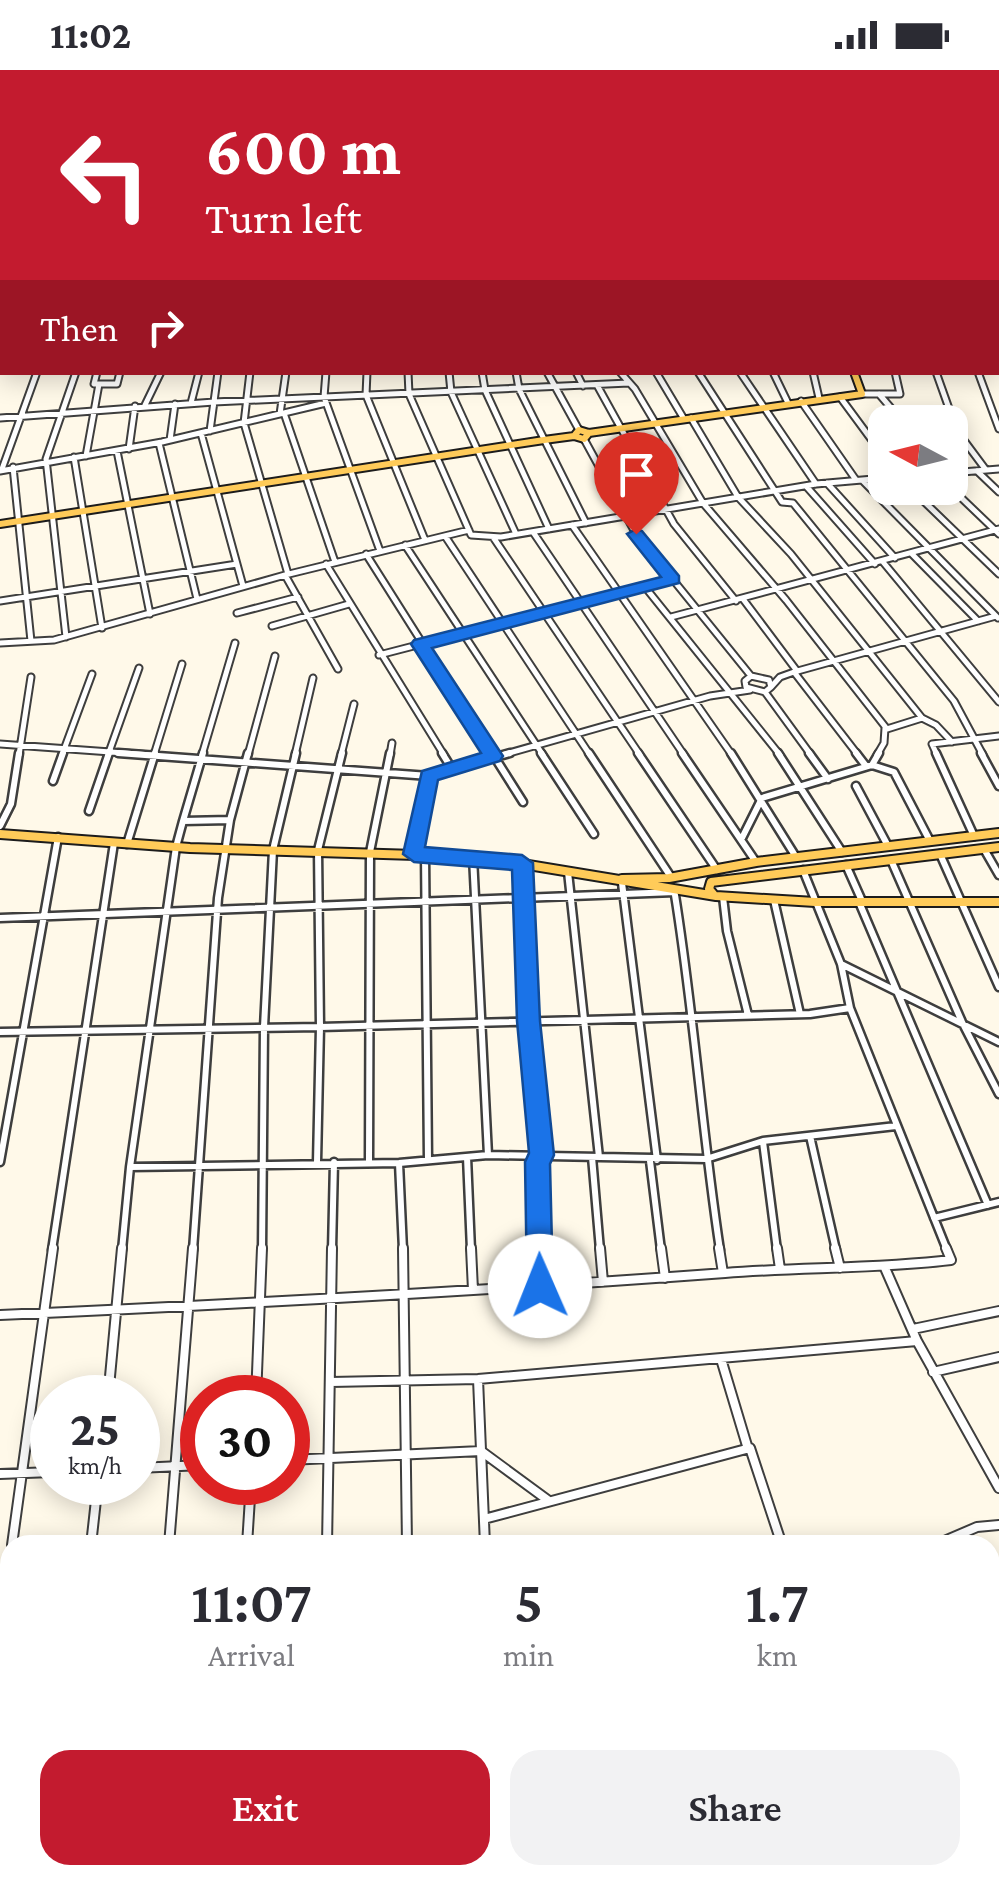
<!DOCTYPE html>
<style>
body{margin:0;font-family:"Crimson Pro",serif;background:#f2f2f3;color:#2b2b33;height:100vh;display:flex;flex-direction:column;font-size:38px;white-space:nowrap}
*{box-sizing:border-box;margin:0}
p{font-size:32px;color:#7c7c81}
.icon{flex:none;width:55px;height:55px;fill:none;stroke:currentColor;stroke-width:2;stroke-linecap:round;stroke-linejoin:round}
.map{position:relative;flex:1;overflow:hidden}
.side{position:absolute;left:0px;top:1465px;width:1000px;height:350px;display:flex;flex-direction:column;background:#fff;border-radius:30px 30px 0 0;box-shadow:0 5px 25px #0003}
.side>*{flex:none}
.top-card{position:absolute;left:0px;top:0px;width:1000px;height:305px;box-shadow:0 5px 25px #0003;background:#c31b2f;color:#fff;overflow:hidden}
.needle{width:65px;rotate:277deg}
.controls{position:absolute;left:868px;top:335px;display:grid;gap:20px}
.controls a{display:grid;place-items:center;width:100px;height:100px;border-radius:20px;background:#fff;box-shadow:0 5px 25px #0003;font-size:50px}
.speed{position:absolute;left:30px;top:1305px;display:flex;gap:20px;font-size:50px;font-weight:700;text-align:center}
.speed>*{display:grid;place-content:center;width:130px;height:130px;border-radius:50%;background:#fff;box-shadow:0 5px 25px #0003;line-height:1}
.speed small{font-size:25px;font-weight:400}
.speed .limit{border:15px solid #d22;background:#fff;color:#111}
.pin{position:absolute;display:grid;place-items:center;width:85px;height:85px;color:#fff;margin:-102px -42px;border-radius:50% 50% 50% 0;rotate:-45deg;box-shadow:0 0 10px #0007}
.pin .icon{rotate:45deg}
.me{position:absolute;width:110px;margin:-55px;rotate:359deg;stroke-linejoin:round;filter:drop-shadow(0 0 8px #0008)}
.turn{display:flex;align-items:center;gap:35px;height:210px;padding:0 40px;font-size:45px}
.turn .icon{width:130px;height:130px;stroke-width:2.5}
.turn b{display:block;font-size:70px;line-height:85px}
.then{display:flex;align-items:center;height:95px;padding:0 40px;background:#0003;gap:20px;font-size:38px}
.eta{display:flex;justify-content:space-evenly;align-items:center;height:170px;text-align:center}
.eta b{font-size:60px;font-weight:600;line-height:70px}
.primary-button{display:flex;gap:20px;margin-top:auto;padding:20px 40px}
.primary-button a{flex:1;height:115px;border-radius:30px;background:#c31b2f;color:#fff;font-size:40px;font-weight:600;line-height:115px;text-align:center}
.primary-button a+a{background:#f2f2f3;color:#2b2b33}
.status{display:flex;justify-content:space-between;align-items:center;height:70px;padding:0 50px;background:#fff;direction:ltr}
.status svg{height:28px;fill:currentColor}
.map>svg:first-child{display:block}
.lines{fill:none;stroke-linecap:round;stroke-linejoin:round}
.minor-far3-casing{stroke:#3e3e3e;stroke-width:6}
.minor-far2-casing{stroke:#3e3e3e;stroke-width:9}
.minor-far1-casing{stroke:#3e3e3e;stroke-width:11}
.minor-casing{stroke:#3e3e3e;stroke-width:12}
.major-far2-casing{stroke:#1c1c1c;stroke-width:8}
.major-far1-casing{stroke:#1c1c1c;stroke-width:10}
.major-casing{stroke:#1c1c1c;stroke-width:12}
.minor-far3{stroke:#fff;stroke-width:4}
.minor-far2{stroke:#fff;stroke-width:5}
.minor-far1{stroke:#fff;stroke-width:6}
.minor{stroke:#fff;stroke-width:8}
.major-far2{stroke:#ffcb59;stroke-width:5}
.major-far1{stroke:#ffcb59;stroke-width:6}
.major{stroke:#ffcb59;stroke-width:8}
.route{fill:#1a73e8;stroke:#114b97;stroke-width:2.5}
</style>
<div class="status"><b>11:02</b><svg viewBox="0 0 49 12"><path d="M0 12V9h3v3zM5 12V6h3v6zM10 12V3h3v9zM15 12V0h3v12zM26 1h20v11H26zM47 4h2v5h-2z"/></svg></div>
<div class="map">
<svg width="999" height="1815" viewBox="0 0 999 1815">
<rect width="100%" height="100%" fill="#fff9e9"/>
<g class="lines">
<!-- minor-far3 casing -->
<g class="minor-far3-casing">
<path id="minor-far3" d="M998,44L999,48
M0,53L2,48
M0,124L2,119
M998,140L999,144
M0,190L2,184"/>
</g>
<!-- minor-far2 casing -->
<g class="minor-far2-casing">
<path id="minor-far2" d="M97,302L94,314H99
M250,302L244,353L288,504
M326,302L324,327L380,481
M367,302L366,325L425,470
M408,302L409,324L471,465L501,467L816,414L885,408
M449,302L451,322L516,464
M482,302L485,320L549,459
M516,302L519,319L586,453
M547,302L579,360
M576,302L583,316
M620,302L635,319L703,433L786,530L887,659L922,648L936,655L952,672
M656,302L684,349
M698,302L782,432L793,433L954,631L983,685
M740,302L816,414
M773,302L788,333
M813,302L819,328
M936,302L957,361L986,400
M978,302L999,359
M597,315L674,454L736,531
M862,324H900L895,302
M879,324L903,352
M840,327L885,388
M801,331L856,410
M191,333L199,302
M145,335L161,302
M284,343L335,492
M280,344L286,302
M0,348L214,332L629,313
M691,348L738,427L791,484L922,648
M210,361L218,302
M201,363L243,516
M584,369L636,464L751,606L769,610L771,617L765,622
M170,370L175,334
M159,373L197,529
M129,379L135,336
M117,381L150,544
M86,386L99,314H117L120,302
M74,387L102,558
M13,397L31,571
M2,399L37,302
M0,401L162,372L326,333
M977,401L999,422
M950,403L999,399
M863,411L998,548
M827,413L895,488
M806,416L875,494
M950,417L999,464
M910,418L999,504
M572,455L732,685
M533,462L684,685
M445,466L590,685
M493,467L640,685
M405,475L543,685
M366,484L493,685
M912,484L978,551
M883,492L999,632
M326,494L444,685
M285,505L338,599
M645,517L780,685
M743,529L797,601
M0,531L237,494
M237,543L298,527
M671,547L999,459
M272,556L349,534
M66,567L46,389L76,302
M0,573L54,570L285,505L469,460
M379,585L673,509
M794,602L858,685
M751,606L745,611L746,617L765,622L811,685
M771,617L780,607L794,602L996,546
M0,674L152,685
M19,685L31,607
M62,685L92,604
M108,685L139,598
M154,685L182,594
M202,685L235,573
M248,685L275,586
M295,685L313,608
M341,685L354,634
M390,685L392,673
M502,685L710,626L750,620
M877,685L884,673L885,658
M937,685L932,674L999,666"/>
</g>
<!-- minor-far1 casing -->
<g class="minor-far1-casing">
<path id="minor-far1" d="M118,683L429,706L510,683
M442,683L452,699
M492,683L523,732
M541,683L594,764
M589,683L671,807
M638,683L717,800
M682,683L756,792
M731,683L796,787
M778,683L842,782
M809,683L828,709
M856,683L866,696
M936,683L974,766
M981,683L999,716
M872,695L894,702L930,771
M53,711L63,683
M856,716L888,776
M89,741L109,683
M230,750L248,683
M183,751L203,683
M0,756L11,734L19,683
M742,768L762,728L872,695L879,683
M127,774L155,683
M984,779L999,805
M413,784L429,706
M425,784L428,1090
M940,784L999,917
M473,787L488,1085
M891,790L962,952L999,1024
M522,793L529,951L542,1085L537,1092L539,1180
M846,795L862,831
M568,802L599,1087
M622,813L657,1090
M675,825C694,943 702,1062 720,1180
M723,827L727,861L748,945
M774,830L800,944
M859,832L988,1135
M0,848L675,822
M841,894L999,972
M850,938L947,1180
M0,962L320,957L318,780L342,683
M810,1066L836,1180
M763,1072L777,1180
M467,1087L471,1180
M592,1087L600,1180
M650,1091L661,1180
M0,1092L58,767
M317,1092L320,957L810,944L850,938L841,894L803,800
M369,1093L370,782L390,683
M399,1093L403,1180
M130,1097L399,1093L488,1085L706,1089L763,1071L896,1056
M934,1148L999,1132
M52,1180L114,773
M122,1180L130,1097L176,777L183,751L230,750L218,828L193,1180
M262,1180L264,957L273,780L296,683
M332,1180L334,1092"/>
</g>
<!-- minor casing -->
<g class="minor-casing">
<path id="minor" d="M403,1178L407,1475
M471,1178L473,1220
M539,1178L540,1216
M600,1178L603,1212
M661,1178L665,1208
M719,1178L723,1203
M777,1178L780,1199
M835,1178L840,1198
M0,1245C242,1234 483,1221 725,1203C800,1197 876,1199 951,1190L946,1178
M913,1259L999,1241
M917,1271L999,1418
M721,1289L748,1379
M933,1302L999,1287
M478,1309L485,1475
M331,1312L478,1309L917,1271L885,1198
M108,1328L122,1178
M256,1328L262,1178
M288,1390L481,1381L549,1431
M138,1398L202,1395
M0,1404L52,1402
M484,1449L750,1378L782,1475
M12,1475L53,1178
M91,1475L98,1412
M169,1475L193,1178
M247,1475L251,1412
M327,1475L332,1178
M935,1475L977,1457L999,1455
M0,1519L10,1522
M5,1521L10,1491
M990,1544L999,1535
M990,1558L999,1568
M0,1564L10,1556
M0,1567L10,1586
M990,1619L999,1612
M990,1661L999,1671
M990,1790L999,1801
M0,1803L6,1815
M126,1805L131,1815
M462,1805L469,1815
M820,1805L828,1815
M891,1805L899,1815
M221,1815L234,1805
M369,1815L381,1805
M556,1815L568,1805
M704,1815L715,1805"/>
</g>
<!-- major-far2 casing -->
<g class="major-far2-casing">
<path id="major-far2" d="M0,273L2,267
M0,295L2,289"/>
</g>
<!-- major-far1 casing -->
<g class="major-far1-casing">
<path id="major-far1" d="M574,366L579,360L589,363L862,324L854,302
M0,454L544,370L574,366L584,369L589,363"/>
</g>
<!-- major casing -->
<g class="major-casing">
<path id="major" d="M0,764L190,778L480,787L716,826L815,832H999
M622,809L669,808L756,792L999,763
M714,825L709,819L711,812L999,777"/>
</g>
<!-- minor-far3 -->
<use href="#minor-far3" class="minor-far3"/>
<!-- minor-far2 -->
<use href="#minor-far2" class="minor-far2"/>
<!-- minor-far1 -->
<use href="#minor-far1" class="minor-far1"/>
<!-- minor -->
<use href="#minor" class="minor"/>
<!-- major-far2 -->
<use href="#major-far2" class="major-far2"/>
<!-- major-far1 -->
<use href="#major-far1" class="major-far1"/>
<!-- major -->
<use href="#major" class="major"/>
</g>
<!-- route -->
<path class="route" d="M636,459L642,461L679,506V513L432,578L503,686L500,691L438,710L425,777L522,785L533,793L540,951L554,1085L550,1094L553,1216L549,1225L540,1228L531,1225L527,1216L525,1092L529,1083L517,951L512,800L414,792L403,784L422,701L481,683L411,574L414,570L661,507L627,464Z"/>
</svg>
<div class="controls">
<a><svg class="needle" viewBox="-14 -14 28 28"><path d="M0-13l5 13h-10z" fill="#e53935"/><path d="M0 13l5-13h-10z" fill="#7c7c81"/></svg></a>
</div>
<div class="speed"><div>25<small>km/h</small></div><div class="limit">30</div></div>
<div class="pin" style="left:636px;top:464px;background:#d93025"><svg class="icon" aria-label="arrive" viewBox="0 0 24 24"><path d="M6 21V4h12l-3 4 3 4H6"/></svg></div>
<svg class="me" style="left:540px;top:1216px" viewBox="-20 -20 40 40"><circle r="19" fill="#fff"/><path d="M0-13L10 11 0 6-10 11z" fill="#1a73e8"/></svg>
<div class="top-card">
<div class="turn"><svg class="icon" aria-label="left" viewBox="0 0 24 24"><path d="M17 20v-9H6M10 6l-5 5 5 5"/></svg><div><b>600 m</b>Turn left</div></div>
<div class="then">Then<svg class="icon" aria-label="right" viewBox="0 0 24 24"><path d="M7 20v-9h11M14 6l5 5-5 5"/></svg></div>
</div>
<section class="side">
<div class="eta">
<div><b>11:07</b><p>Arrival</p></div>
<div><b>5</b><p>min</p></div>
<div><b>1.7</b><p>km</p></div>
</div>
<div class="primary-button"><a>Exit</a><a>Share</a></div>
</section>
</div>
